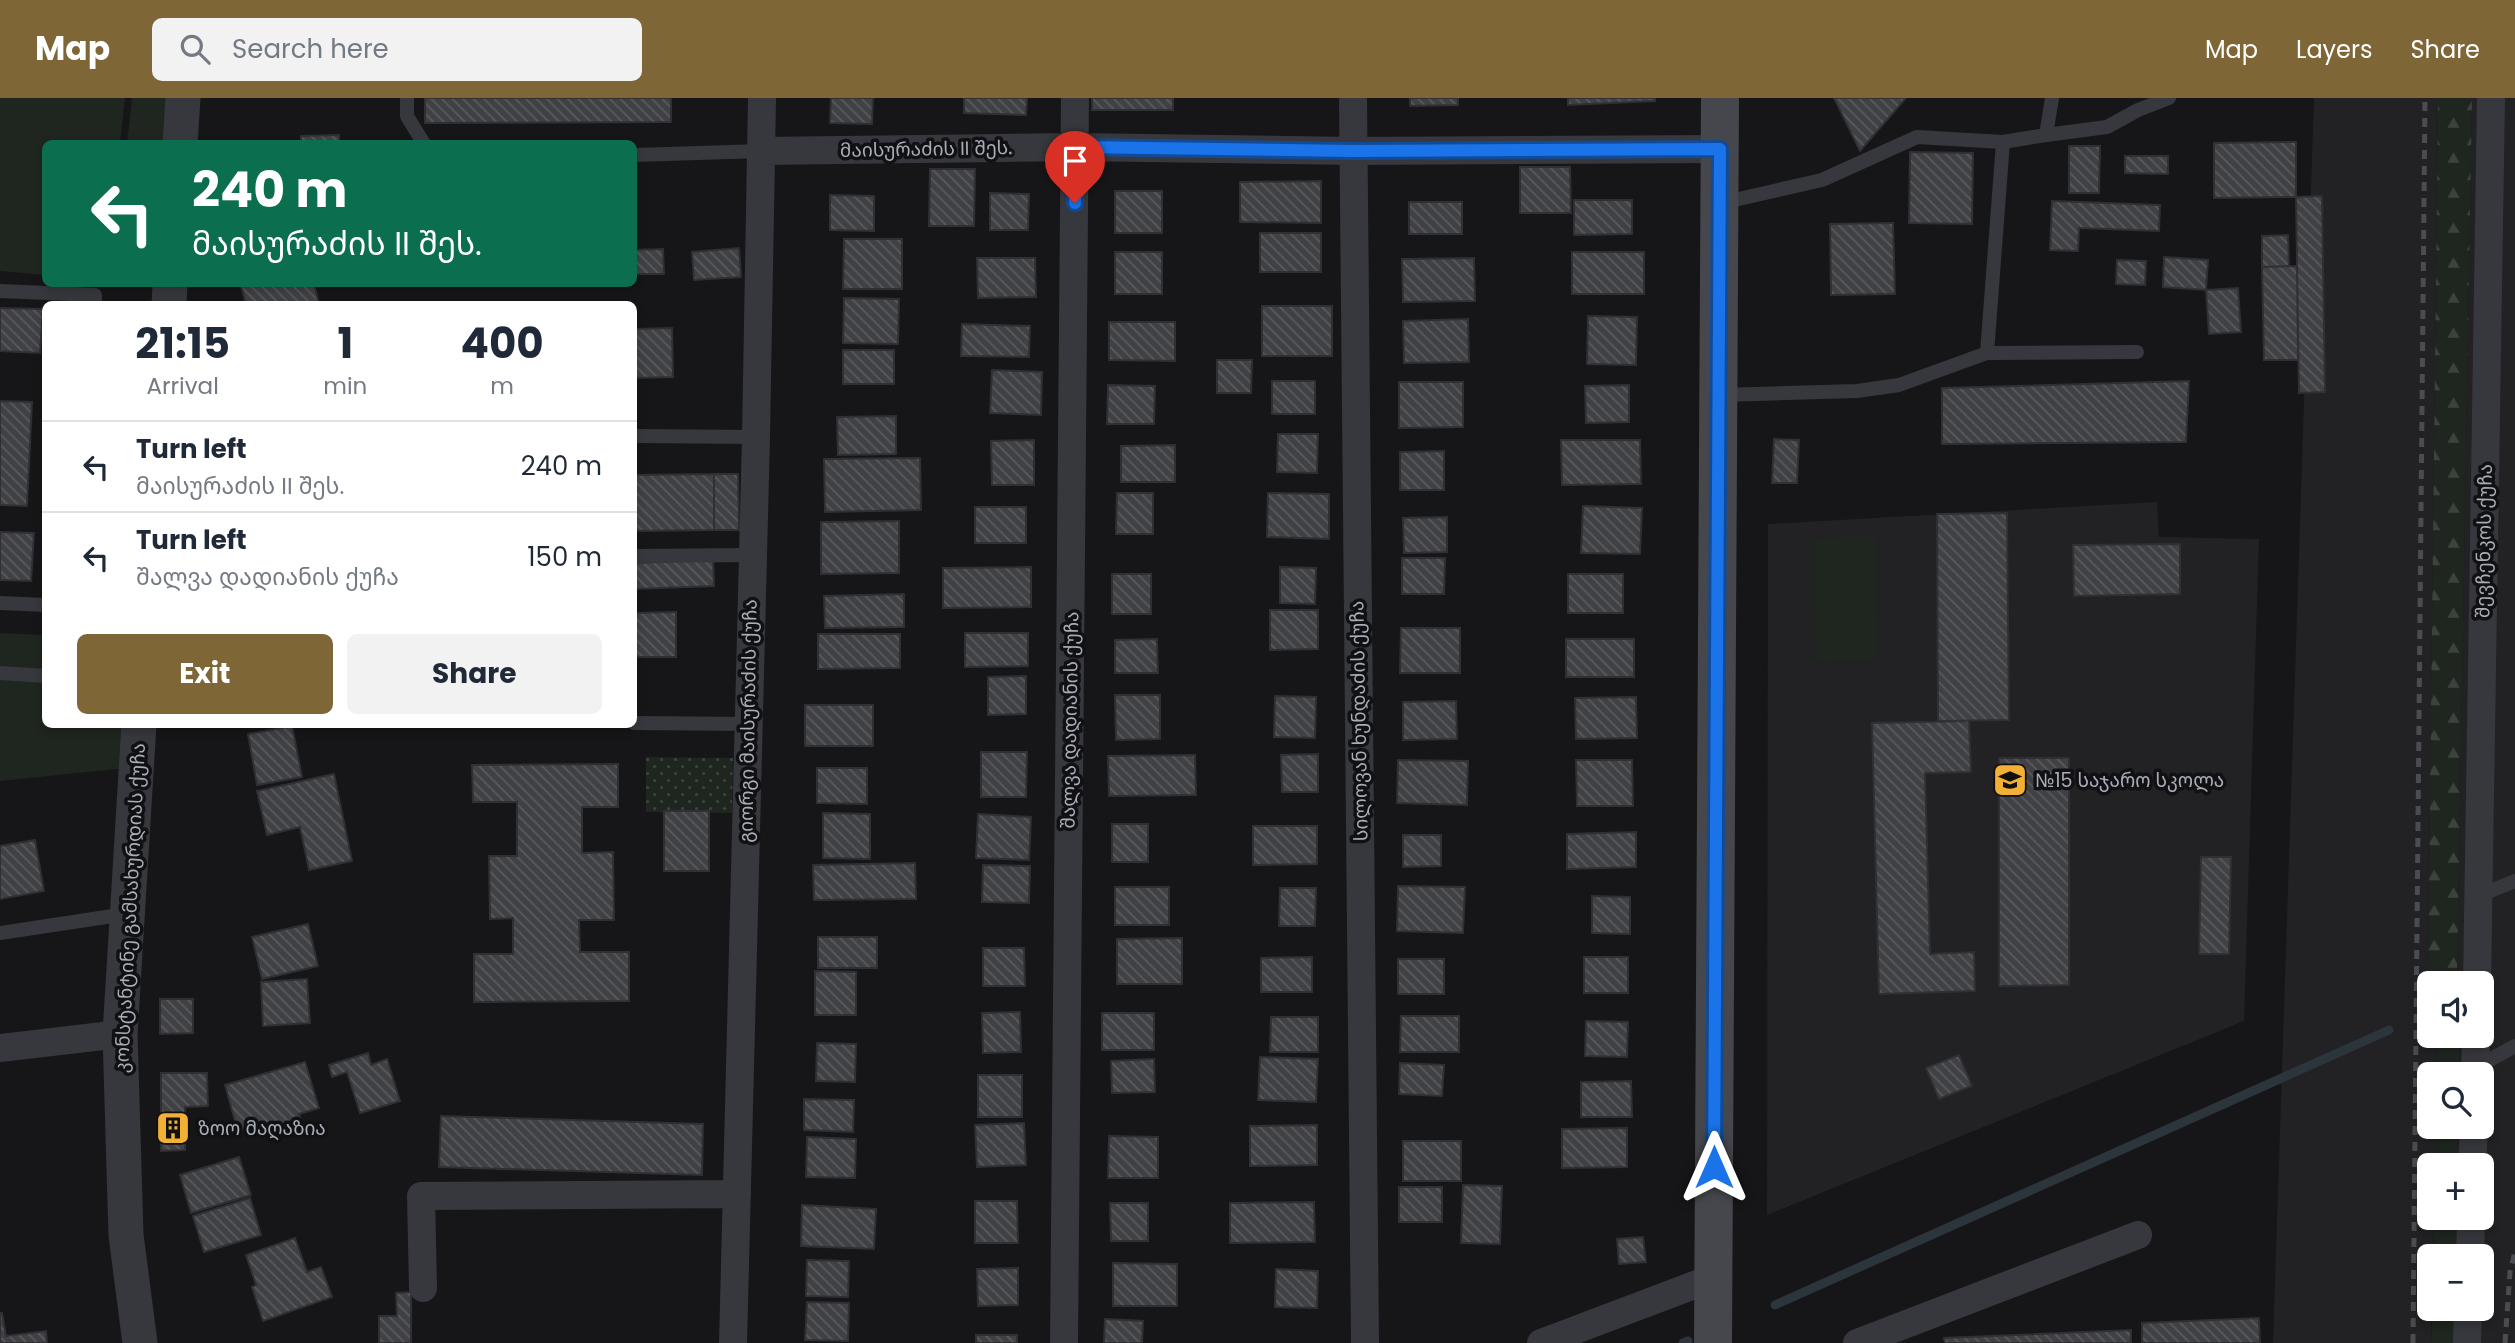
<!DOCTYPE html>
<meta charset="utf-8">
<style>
body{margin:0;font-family:Poppins,"Noto Sans Georgian",sans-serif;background:#f2f2f3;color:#1f2937;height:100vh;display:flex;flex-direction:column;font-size:26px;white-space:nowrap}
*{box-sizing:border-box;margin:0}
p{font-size:23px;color:#747a83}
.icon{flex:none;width:38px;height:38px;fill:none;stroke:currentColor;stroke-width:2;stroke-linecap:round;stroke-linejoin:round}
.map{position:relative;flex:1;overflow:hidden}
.panel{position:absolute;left:42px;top:203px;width:595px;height:427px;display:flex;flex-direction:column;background:#fff;border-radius:10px;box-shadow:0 4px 10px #0003}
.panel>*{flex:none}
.guide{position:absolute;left:42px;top:42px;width:595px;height:147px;border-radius:10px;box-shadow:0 4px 10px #0003;background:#0b6e4f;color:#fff;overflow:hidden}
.buttons{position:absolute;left:2417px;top:873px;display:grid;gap:14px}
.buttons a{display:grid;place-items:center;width:77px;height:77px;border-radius:10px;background:#fff;box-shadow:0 4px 10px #0003;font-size:35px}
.pin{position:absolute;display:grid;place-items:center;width:60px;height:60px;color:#fff;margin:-72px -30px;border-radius:50% 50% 50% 0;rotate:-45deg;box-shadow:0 0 7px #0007}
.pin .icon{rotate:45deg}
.me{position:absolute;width:77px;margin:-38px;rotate:0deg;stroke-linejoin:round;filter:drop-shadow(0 0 5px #0008)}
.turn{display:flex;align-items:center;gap:24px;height:147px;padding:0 35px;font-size:32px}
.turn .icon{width:91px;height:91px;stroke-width:2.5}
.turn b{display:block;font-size:49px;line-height:60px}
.eta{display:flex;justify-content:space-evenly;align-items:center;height:119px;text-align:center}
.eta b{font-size:42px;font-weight:700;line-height:49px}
.primary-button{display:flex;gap:14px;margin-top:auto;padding:14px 35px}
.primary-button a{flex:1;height:80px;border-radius:10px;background:#7e6636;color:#fff;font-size:28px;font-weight:700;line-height:80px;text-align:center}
.primary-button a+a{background:#f2f2f3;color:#1f2937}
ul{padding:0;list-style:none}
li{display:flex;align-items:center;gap:21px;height:91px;padding:0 35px;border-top:2px solid #e0e1e3}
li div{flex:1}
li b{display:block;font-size:26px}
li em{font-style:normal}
header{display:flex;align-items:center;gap:42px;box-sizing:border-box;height:98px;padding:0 35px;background:#7e6636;color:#fff}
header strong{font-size:33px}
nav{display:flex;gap:38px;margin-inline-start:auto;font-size:24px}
.search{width:490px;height:63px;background:#f2f2f3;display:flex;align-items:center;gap:18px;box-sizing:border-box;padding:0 24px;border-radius:10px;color:#747a83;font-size:26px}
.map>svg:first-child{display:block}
.built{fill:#222225}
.grass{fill:#1e261f}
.forest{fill:url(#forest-firs)}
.park{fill:url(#park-dots)}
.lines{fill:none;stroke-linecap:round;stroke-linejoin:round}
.stream{stroke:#2c353c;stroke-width:9}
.building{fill:url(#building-back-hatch);stroke:#303034;stroke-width:2}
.service{stroke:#37383d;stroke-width:14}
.minor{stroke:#37383d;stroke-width:28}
.tertiary{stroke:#37383d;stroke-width:35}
.secondary{stroke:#45474d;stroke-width:38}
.rail{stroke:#4a4c52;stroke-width:5;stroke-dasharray:9 7;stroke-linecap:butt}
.route-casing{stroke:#114b97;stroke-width:18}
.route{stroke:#1a73e8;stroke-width:12}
.labels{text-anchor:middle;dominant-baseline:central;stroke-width:7;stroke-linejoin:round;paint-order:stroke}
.street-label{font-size:19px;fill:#a8adb8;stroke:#111113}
.poi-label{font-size:19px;fill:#a8adb8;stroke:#111113;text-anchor:start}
</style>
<header>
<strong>Map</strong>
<div class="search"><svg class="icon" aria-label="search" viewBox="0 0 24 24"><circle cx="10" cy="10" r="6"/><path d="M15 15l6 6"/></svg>Search here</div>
<nav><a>Map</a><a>Layers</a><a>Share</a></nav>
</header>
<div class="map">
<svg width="2515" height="1245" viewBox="0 0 2515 1245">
<defs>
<pattern id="forest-firs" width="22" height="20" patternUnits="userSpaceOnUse" patternTransform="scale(1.75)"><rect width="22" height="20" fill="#1e261f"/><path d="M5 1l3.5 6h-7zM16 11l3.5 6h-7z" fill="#3c433d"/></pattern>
<pattern id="park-dots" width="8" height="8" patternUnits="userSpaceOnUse" patternTransform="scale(1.75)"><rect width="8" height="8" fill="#1e261f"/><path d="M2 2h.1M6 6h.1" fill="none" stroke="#3c433d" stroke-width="1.8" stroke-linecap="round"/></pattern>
<pattern id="building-back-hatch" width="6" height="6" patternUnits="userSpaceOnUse" patternTransform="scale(1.75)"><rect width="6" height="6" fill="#404145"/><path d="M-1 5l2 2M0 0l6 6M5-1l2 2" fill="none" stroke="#595a5e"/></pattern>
</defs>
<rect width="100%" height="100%" fill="#161618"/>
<!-- built -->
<path class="built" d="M2314,0H2438L2428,876L2433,885L2429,886V938H2437L2436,976H2429V1029H2435V1067L2429,1068V1120H2434L2433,1158H2429L2432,1245H2273Z
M2472,0H2515V1245H2454L2482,1211V1158H2456L2457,1120H2482V1068L2458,1067V1029H2482V976H2459L2460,938H2482V886H2442L2457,878Z
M2157,404L2159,439L2259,441L2244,923L1767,1117L1768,426Z"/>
<!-- grass -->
<path class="grass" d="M0,0H125L120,45L46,46L45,177L0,173Z
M132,0H183L180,45L127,46Z
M1875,437L1878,562L1815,563L1814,442Z
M0,535L45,537L46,626L139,627L136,669L0,683Z
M2437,938H2460L2459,976H2436Z
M2435,1029H2458V1067H2435Z
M2434,1120H2457L2456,1158H2433Z
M2432,1211H2455L2454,1245H2432Z"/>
<!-- forest -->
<path class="forest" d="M2438,0H2472L2457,878L2442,885L2433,886L2428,876Z"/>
<!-- park -->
<path class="park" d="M646,659L733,660L732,715L646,714Z"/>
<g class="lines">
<!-- stream -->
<path class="stream" d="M1775,1207L2389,932
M1683,1245L1688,1243"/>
</g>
<!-- building -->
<path class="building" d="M425,0H671V24L425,25Z
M831,0H873L872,26L830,25Z
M964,0H1027L1026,17L964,15Z
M1092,0H1173V12H1092Z
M1410,0H1458V7L1410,8Z
M1568,0H1655V3L1568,7Z
M1834,0H1906L1860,53Z
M339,37V46H301V38Z
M2296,44V99L2214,100V45Z
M2069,48H2100L2099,95H2069Z
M1910,54L1973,55L1972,126L1909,125Z
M2125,58H2168V76L2125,75Z
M1520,69H1570L1571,115H1520Z
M930,71H975L974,128H929Z
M1321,83V125L1240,124V84Z
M1115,93H1162V135H1115Z
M990,95L1029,96L1028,132H990Z
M830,97L874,98V133L830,132Z
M2322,98L2325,294L2299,295L2296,99Z
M1574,102H1632V136L1574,137Z
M2052,103L2160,107L2159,133L2079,130L2078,153L2050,152Z
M1409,104H1462V136H1409Z
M1893,125L1895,196L1831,197L1830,126Z
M1260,135H1321V174H1260Z
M2288,137L2289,168L2262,169V138Z
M844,141H902V191H843Z
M739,150L741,179L694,182L692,154Z
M663,151L664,176H634V152Z
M1115,154H1162V196H1115Z
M1572,154H1644V196H1572Z
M2164,159L2208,162L2206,192L2163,189Z
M977,160H1035L1036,199L978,200Z
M1474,160L1475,203L1403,204L1402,161Z
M2117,162L2146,163L2145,187L2116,186Z
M2297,168L2298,262H2264L2262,169Z
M250,186H314L319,206H246L241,188Z
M2238,190L2241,234L2209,236L2206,192Z
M844,200L899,201L898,246L843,245Z
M1262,208H1332V258H1262Z
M0,210L43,211L40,255L0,253Z
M1588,218L1637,219L1636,267L1587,266Z
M1468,221L1469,264L1404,265L1403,223Z
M1109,224H1175V263L1109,262Z
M962,226L1030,228L1029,259L961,258Z
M672,230L673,279L634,280V231Z
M843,252H894V286H843Z
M1217,262H1252L1251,295H1217Z
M992,272L1042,274L1041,317L990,315Z
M1272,283H1315V316H1272Z
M2189,283L2186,344L1942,346V290Z
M1399,284H1463V329L1399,330Z
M1108,287L1155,288L1154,326H1107Z
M1629,287V324L1586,325L1585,288Z
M0,303L32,304L27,408L0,407Z
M896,318V356L838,357L837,319Z
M1278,336H1318L1317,375L1277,374Z
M1774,341L1799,342L1797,385H1772Z
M1034,342V387H992L991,343Z
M1561,342H1640L1641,386L1562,387Z
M1175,347V384H1121V348Z
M1444,353V392H1400V354Z
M920,360L921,412L825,414L824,361Z
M714,376H738L739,432H714Z
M714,376V432L634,433V377Z
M1117,395H1153V436H1116Z
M1268,395L1329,396V441L1267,439Z
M1583,408L1642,410L1640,456L1581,455Z
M975,409H1026V445H975Z
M2007,415L2009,622L1938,623L1937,416Z
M1447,419V454L1404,455L1403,420Z
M899,423V475L821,476V424Z
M0,434L34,435L31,483L0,482Z
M2180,446V496L2074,498L2073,447Z
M1402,460H1445L1444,496H1402Z
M713,462L714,488L634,491V465Z
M1031,469V509L943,510V470Z
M1280,469L1316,470L1315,506L1280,505Z
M1112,476H1151V516H1112Z
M1568,476H1623V515H1568Z
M904,496V529L825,530L824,498Z
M1270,512H1318V551L1270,552Z
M676,514V559H634V515Z
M1401,530H1460V575H1400Z
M965,535H1028V568L965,569Z
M818,536H900V570L818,571Z
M1157,541L1158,575H1115V542Z
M1566,541H1634V579H1566Z
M1026,578V616L988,617V579Z
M1115,597H1160V641L1116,642Z
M1275,598L1316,599L1315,640L1274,639Z
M1636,599L1637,640L1576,641L1575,600Z
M1456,603L1457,641L1403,642V604Z
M805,607H873V648H805Z
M1969,623L1971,674L1925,675L1930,856L1974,854L1975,893L1879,896L1872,625Z
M292,628L302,679L257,687L248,636Z
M981,654H1027L1026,699H981Z
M1318,656V694H1282L1281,657Z
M1195,657L1196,697L1109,698L1108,658Z
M1999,660H2069V887L1999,888Z
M1398,662L1468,663L1467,707L1397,705Z
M1576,662H1632L1633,708H1577Z
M618,666V709H582V755L613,754L614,822H579L580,854H629V903L474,904V856H513V820L490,821L489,758H517V704H473L472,667Z
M817,670H867V706L817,705Z
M334,676L352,763L309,772L300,729L267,737L257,693Z
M664,713H709V773H664Z
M823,715L870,716V761L823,760Z
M978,716L1031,719L1029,762L976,760Z
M1112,726H1148V764H1112Z
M1253,728H1317V766L1253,767Z
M1636,734V769L1567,771V736Z
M1403,737H1441V768L1403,769Z
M35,742L44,793L0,801V748Z
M2201,759H2231L2229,856H2199Z
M915,765L916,801L814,802L813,767Z
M983,767L1030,768L1029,805L982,804Z
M1398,788L1465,789L1463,835L1397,833Z
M1115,789H1169V827H1115Z
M1280,790H1316L1315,828H1279Z
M1592,798L1630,799V836L1592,835Z
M308,826L318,868L262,881L252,839Z
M818,839H877V870H818Z
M1182,840V886H1117V841Z
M983,850H1024L1025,888H983Z
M1312,859V894H1261V860Z
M1584,859H1628V895H1584Z
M1398,861H1444V896H1398Z
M815,873L856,874V917H815Z
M307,881L310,925L263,928L261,884Z
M160,901H193V935L160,936Z
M1020,914L1021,954L983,955L982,915Z
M1102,915H1154V952H1102Z
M1401,918H1459V954H1400Z
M1271,919H1318V954H1270Z
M1586,923L1628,924L1627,959L1585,958Z
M817,945L856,946L855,984L816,983Z
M368,955L371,967L387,961L400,1003L360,1015L347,974L332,979L329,967Z
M1959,957L1972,988L1939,1001L1926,970Z
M1260,959L1318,961L1316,1004L1258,1002Z
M1154,961L1155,994L1112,995L1111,963Z
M305,964L319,1010L299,1016L302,1025L274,1034L271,1024L238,1034L225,987Z
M1400,965L1444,967L1442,998L1399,996Z
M161,975H207L208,1008L185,1009V1052L161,1053Z
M978,977H1022V1019H978Z
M1631,983L1632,1019H1581V984Z
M804,1001L854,1002L853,1034L804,1032Z
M441,1018L703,1026L702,1077L439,1069Z
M1024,1025L1026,1067L977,1069L975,1027Z
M1317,1027V1067L1250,1068V1028Z
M1627,1030V1069L1562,1070V1031Z
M1109,1038L1158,1039V1080H1108Z
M807,1039L856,1041L855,1080L806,1079Z
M1403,1043H1461V1083H1403Z
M239,1059L251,1097L191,1115L180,1077Z
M1463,1087L1502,1088L1500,1146L1461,1145Z
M1399,1089H1442V1124H1399Z
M250,1100L261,1137L204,1154L193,1118Z
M975,1103H1017L1018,1145H975Z
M1314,1104L1315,1144L1230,1145V1105Z
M1110,1105H1148V1143H1111Z
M802,1107L876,1111L874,1151L801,1148Z
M1643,1139L1646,1164L1619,1166L1617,1141Z
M295,1140L307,1174L321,1169L332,1199L263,1223L252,1189L256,1187L246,1157Z
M807,1162L849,1163L848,1199L806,1198Z
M1113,1165L1177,1166V1208H1113Z
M1018,1170V1207L978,1208L977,1171Z
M1276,1171L1318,1173L1317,1210L1275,1209Z
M411,1194V1245H379V1218H397L396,1195Z
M807,1204L849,1205L848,1243L805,1242Z
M0,1215H2L6,1238L46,1233L47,1245H0Z
M2259,1220L2260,1245H2142V1225Z
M1105,1221L1143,1223L1142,1245H1104Z
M2131,1232V1245H1945L1944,1240Z
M976,1237H1017V1245H976Z"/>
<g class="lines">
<!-- service -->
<path class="service" d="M407,0V18L424,46
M2046,37L2107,29L2138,12L2169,0
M2003,44L2046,37L2052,0
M634,57L762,53
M0,193L95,197V206
M1987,255L2137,254
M1721,297L1857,293L1899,287L1987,255L2003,44L1917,39L1822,82L1721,105
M634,338L756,339
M634,458L752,457
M0,505L46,507
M0,575L46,578
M634,625L748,626
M2478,798L2515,783
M0,835L126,816
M2475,970L2515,948"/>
<!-- minor -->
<path class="minor" d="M1353,0L1365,1245
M762,53L1075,49L1353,53L1720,51
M2477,886L2491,0
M0,950L120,936
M2475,976L2476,938
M2472,1068L2474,1029
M2470,1158L2471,1120
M423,1190L421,1098L737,1096
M733,1245L756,339L762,0
M1064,1245L1075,0
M1541,1245L1713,1180
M1857,1245L2138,1137
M2467,1245L2468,1211"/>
<!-- tertiary -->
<path class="tertiary" d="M180,46L183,0
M169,206L170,186
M139,626L120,936L126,1137L140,1245"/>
<!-- secondary -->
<path class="secondary" d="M1713,1245L1720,0"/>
<!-- rail -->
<path class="rail" d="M2413,1245L2425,0
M2505,1245L2510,1174L2515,1154"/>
</g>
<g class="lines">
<!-- route casing -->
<g class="route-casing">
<path id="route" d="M1075,105V49L1353,53L1720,51L1714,1069"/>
</g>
<!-- route -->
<use href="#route" class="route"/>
</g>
<!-- icons -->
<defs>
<g id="school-square" transform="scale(1.75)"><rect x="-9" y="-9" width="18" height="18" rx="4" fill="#f2b134" stroke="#111113"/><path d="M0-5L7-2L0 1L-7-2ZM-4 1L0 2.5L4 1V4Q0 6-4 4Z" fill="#111"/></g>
<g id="building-square" transform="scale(1.75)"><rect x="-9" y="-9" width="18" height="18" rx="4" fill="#f2b134" stroke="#111113"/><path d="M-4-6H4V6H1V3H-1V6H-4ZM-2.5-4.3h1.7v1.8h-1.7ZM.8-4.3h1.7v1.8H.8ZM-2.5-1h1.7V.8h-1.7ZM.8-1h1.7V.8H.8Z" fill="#111"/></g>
</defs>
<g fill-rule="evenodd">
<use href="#school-square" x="2010" y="682"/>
<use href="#building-square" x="173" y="1030"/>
</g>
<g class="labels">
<!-- street labels -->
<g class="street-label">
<text transform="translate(926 51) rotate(-1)">მაისურაძის II შეს.</text>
<text transform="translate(2484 443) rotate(-89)">შევჩენკოს ქუჩა</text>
<text transform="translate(1070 622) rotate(-89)">შალვა დადიანის ქუჩა</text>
<text transform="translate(748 623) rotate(-89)">გიორგი მაისურაძის ქუჩა</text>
<text transform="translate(1359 623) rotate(-91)">სილოვან ხუნდაძის ქუჩა</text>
<text transform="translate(130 810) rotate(-87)">კონსტანტინე გამსახურდიას ქუჩა</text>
</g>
<!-- poi labels -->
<g class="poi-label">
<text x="2035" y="682">№15 საჯარო სკოლა</text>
<text x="198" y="1030">ზოო მაღაზია</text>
</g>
</g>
</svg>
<div class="buttons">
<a><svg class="icon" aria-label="sound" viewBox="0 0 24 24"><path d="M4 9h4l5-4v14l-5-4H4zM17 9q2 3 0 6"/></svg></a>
<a><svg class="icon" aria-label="search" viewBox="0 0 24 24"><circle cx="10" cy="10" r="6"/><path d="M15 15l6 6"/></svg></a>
<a>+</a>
<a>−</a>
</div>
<div class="pin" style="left:1075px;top:105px;background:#d93025"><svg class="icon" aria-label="arrive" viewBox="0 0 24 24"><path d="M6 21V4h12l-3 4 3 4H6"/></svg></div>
<svg class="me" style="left:1714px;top:1069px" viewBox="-20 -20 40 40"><path d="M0-17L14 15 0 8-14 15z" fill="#1a73e8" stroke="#fff" stroke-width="4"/></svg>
<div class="guide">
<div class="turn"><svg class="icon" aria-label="left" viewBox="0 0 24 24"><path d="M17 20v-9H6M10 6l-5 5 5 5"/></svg><div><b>240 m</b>მაისურაძის II შეს.</div></div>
</div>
<section class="panel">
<div class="eta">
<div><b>21:15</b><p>Arrival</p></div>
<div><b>1</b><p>min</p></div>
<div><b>400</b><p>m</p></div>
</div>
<ul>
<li><svg class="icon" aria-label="left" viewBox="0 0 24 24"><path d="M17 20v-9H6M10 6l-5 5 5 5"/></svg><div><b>Turn left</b><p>მაისურაძის II შეს.</p></div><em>240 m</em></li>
<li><svg class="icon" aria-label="left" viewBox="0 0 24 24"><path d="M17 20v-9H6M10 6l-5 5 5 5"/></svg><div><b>Turn left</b><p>შალვა დადიანის ქუჩა</p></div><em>150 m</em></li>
</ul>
<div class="primary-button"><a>Exit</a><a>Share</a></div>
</section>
</div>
